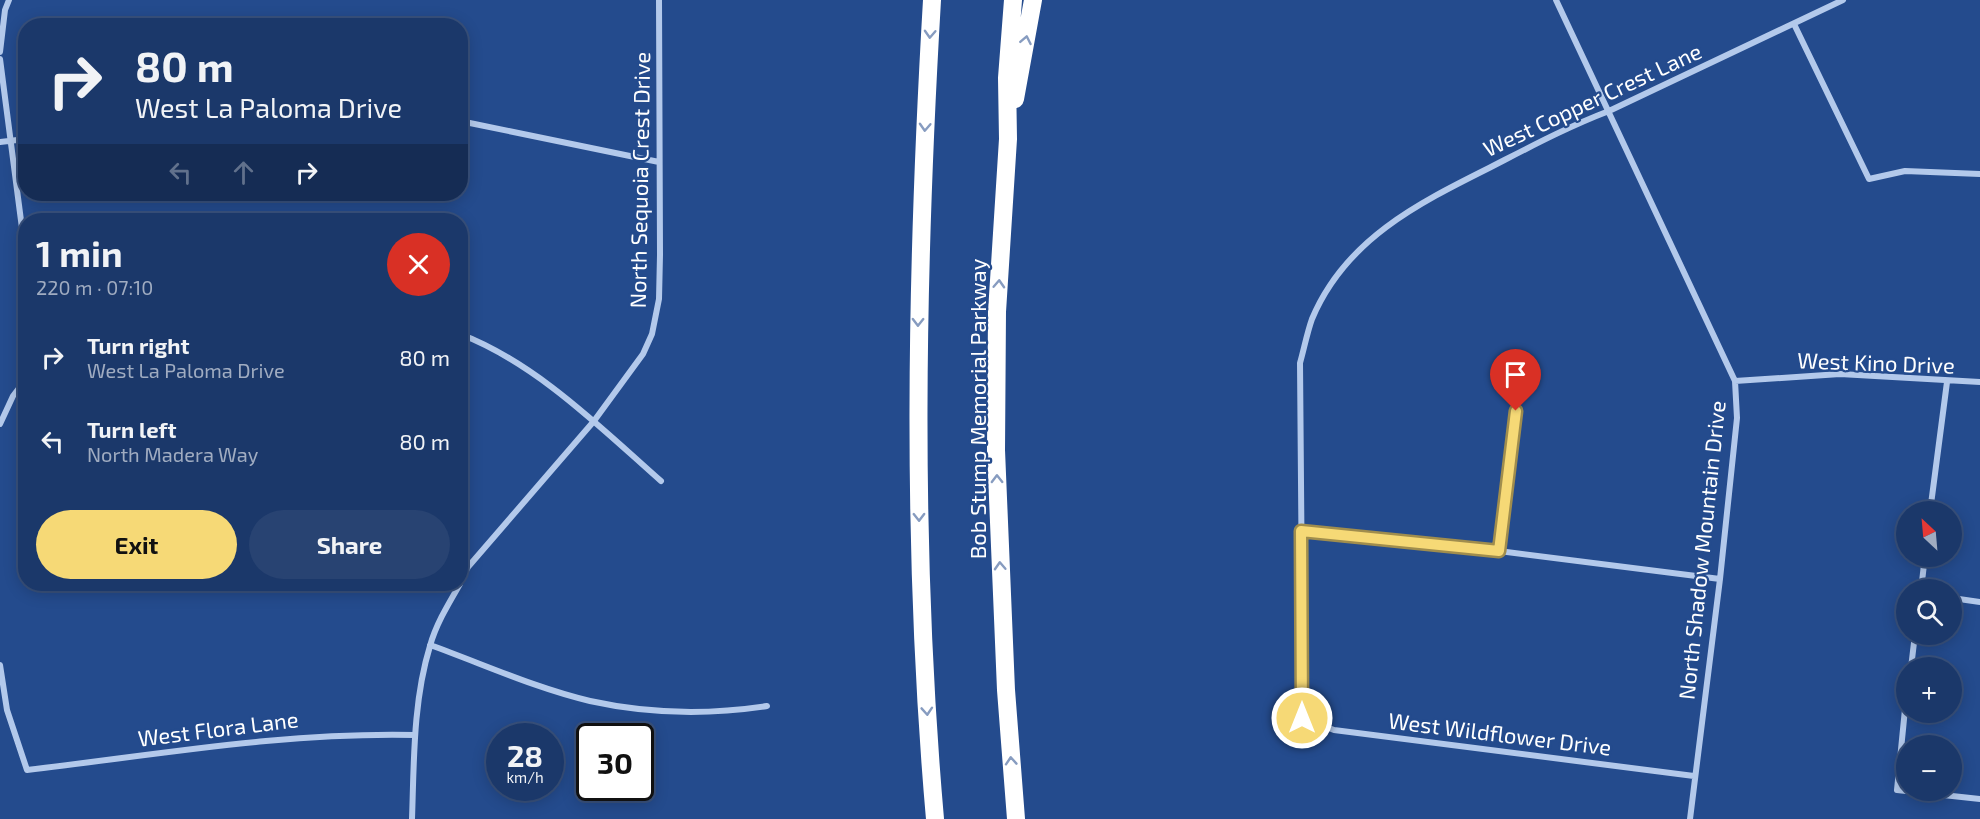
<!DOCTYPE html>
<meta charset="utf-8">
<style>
body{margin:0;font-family:"Exo 2",sans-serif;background:#284372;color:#f1f3f6;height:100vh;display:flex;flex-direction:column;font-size:22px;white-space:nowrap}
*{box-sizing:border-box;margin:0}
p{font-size:20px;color:#a0acc1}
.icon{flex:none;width:33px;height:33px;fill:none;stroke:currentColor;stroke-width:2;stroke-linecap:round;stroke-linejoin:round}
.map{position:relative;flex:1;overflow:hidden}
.sheet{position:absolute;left:18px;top:213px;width:450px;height:378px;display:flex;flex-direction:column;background:#1b386a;border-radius:24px;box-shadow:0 3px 15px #0003,0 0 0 2px #39527e}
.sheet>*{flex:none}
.hud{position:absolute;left:18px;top:18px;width:450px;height:183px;border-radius:24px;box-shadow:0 3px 15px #0003,0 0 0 2px #39527e;background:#1b386a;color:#f1f3f6;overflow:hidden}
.needle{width:39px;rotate:334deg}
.controls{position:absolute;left:1896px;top:501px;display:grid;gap:12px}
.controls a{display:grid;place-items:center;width:66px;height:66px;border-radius:50%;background:#1b386a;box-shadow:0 3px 15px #0003,0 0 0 2px #39527e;font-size:30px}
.speed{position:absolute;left:486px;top:723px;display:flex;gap:12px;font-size:30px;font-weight:700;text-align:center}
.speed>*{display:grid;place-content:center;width:78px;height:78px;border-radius:50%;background:#1b386a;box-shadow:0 3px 15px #0003,0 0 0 2px #39527e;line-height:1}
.speed small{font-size:15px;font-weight:400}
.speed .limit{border:3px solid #111;border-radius:9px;background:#fff;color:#111}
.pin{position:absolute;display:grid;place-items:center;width:51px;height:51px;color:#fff;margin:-62px -26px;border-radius:50% 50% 50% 0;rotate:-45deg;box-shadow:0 0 6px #0007}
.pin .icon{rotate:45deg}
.me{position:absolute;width:66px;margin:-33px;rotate:0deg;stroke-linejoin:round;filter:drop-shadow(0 0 4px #0008)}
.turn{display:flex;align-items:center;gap:21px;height:126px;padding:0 18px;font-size:27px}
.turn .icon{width:78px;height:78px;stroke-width:2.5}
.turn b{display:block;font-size:42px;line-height:51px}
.lanes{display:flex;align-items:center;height:57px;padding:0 18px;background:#0003;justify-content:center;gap:30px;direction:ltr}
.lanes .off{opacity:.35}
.round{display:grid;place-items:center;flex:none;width:63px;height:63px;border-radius:32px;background:#284372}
.summary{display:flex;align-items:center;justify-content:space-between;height:102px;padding:0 18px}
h1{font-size:36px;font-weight:700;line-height:45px}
.cta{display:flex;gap:12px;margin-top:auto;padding:12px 18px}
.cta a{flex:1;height:69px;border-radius:36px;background:#f6d976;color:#111;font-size:24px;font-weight:700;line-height:69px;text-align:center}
.cta a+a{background:#284372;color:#f1f3f6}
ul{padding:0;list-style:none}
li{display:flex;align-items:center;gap:18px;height:84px;padding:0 18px}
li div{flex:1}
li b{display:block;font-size:22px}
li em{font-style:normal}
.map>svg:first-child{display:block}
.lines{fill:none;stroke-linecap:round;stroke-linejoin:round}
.minor{stroke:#b3c9eb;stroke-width:6}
.motorway{stroke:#fff;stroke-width:18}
.oneway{stroke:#879cc0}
.route-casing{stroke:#a08d4d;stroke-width:15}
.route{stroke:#f6d976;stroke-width:10}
.labels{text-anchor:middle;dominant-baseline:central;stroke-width:4.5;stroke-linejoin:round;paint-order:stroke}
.street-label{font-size:22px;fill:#fff;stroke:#244b8d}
</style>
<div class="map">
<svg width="1980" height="819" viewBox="0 0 1980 819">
<rect width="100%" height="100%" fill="#244b8d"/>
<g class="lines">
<!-- minor -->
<path class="minor" d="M1556,0L1735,381L1737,418L1720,579L1690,819
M1794,24L1869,179L1905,171L1980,174
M0,52L5,10L9,0
M0,59L26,259
M460,121L659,162
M0,142L26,139
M460,334C536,363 601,428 661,481
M1735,381L1840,374L1980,382
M0,424L13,396L26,379
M1930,512L1947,382
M1301,531L1499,551L1720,579
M1499,551L1516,411
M460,561L468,567
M460,582L468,567L594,421L643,354L652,334L659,299L660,255L659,0
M1921,590L1925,556
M1952,598L1980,602
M430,645C483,664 535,688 590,701C649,714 708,715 767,706
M0,665L7,710L27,770C156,755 284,732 415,735
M1911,668L1915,634
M1906,699L1897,790L1980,799
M1694,776L1334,730L1303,718L1300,363C1304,349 1307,333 1312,319C1345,240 1417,204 1489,168C1528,148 1567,127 1609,111L1843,0
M412,819C414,762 413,701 430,646C436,624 449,603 460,584"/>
<!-- motorway -->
<path class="motorway" d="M932,0C916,273 911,546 935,819
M1013,0L1007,78L1008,139L997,312L996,450L1006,690L1016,819
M1015,99L1033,0"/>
</g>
<!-- one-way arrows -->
<defs><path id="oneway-chevron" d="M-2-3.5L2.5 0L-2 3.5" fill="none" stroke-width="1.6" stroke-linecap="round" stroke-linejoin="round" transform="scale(1.5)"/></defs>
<g class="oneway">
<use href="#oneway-chevron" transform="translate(930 34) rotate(93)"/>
<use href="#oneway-chevron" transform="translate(1026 40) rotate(-79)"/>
<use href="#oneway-chevron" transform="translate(925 127) rotate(93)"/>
<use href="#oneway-chevron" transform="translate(999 284) rotate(-87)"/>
<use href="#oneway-chevron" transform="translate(918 322) rotate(91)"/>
<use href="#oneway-chevron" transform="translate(997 479) rotate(-91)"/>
<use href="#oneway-chevron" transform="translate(919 517) rotate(89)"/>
<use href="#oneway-chevron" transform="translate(1000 566) rotate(-93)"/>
<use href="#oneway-chevron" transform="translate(927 711) rotate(86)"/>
<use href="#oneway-chevron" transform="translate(1011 761) rotate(-94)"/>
</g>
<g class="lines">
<!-- route casing -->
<g class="route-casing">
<path id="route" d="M1302,718L1301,531L1499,551L1516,411"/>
</g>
<!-- route -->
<use href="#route" class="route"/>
</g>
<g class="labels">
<!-- street labels -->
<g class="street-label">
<text transform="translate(1592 99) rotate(-25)">West Copper Crest Lane</text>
<text transform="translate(639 180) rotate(-89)">North Sequoia Crest Drive</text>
<text transform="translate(1876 362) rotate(2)">West Kino Drive</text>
<text transform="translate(977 409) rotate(-90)">Bob Stump Memorial Parkway</text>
<text transform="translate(1701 550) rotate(-84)">North Shadow Mountain Drive</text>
<text transform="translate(218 728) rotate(-7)">West Flora Lane</text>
<text transform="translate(1500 733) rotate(7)">West Wildflower Drive</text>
</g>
</g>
</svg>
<div class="controls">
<a><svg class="needle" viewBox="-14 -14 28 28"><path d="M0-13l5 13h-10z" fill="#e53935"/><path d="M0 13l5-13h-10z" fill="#a0acc1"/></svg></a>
<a><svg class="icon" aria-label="search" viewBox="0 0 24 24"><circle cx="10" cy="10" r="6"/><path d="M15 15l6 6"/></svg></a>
<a>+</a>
<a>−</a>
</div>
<div class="speed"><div>28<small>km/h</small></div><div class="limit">30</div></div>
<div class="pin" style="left:1516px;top:411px;background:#d93025"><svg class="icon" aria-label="arrive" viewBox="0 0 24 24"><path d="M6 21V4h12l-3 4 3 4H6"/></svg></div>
<svg class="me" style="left:1302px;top:718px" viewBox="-20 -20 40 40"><circle r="17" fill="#f6d976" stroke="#fff" stroke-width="3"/><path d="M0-11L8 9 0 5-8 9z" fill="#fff"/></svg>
<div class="hud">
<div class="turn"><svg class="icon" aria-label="right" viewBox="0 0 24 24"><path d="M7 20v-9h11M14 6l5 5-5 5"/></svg><div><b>80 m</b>West La Paloma Drive</div></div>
<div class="lanes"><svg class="icon off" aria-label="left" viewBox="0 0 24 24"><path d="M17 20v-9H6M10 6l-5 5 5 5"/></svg><svg class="icon off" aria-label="ahead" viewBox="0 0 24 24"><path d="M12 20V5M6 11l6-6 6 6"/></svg><svg class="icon" aria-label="right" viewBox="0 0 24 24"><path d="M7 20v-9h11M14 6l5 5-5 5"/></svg></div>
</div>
<section class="sheet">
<div class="summary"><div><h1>1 min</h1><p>220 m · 07:10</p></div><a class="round" style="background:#d93025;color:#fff"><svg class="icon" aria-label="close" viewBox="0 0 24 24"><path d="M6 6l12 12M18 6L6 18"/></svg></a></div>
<ul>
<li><svg class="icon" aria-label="right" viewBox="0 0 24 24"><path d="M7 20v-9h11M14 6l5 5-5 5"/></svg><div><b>Turn right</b><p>West La Paloma Drive</p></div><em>80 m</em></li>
<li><svg class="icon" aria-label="left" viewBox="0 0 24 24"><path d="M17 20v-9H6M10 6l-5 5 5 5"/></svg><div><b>Turn left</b><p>North Madera Way</p></div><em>80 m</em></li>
</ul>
<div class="cta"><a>Exit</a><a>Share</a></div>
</section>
</div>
